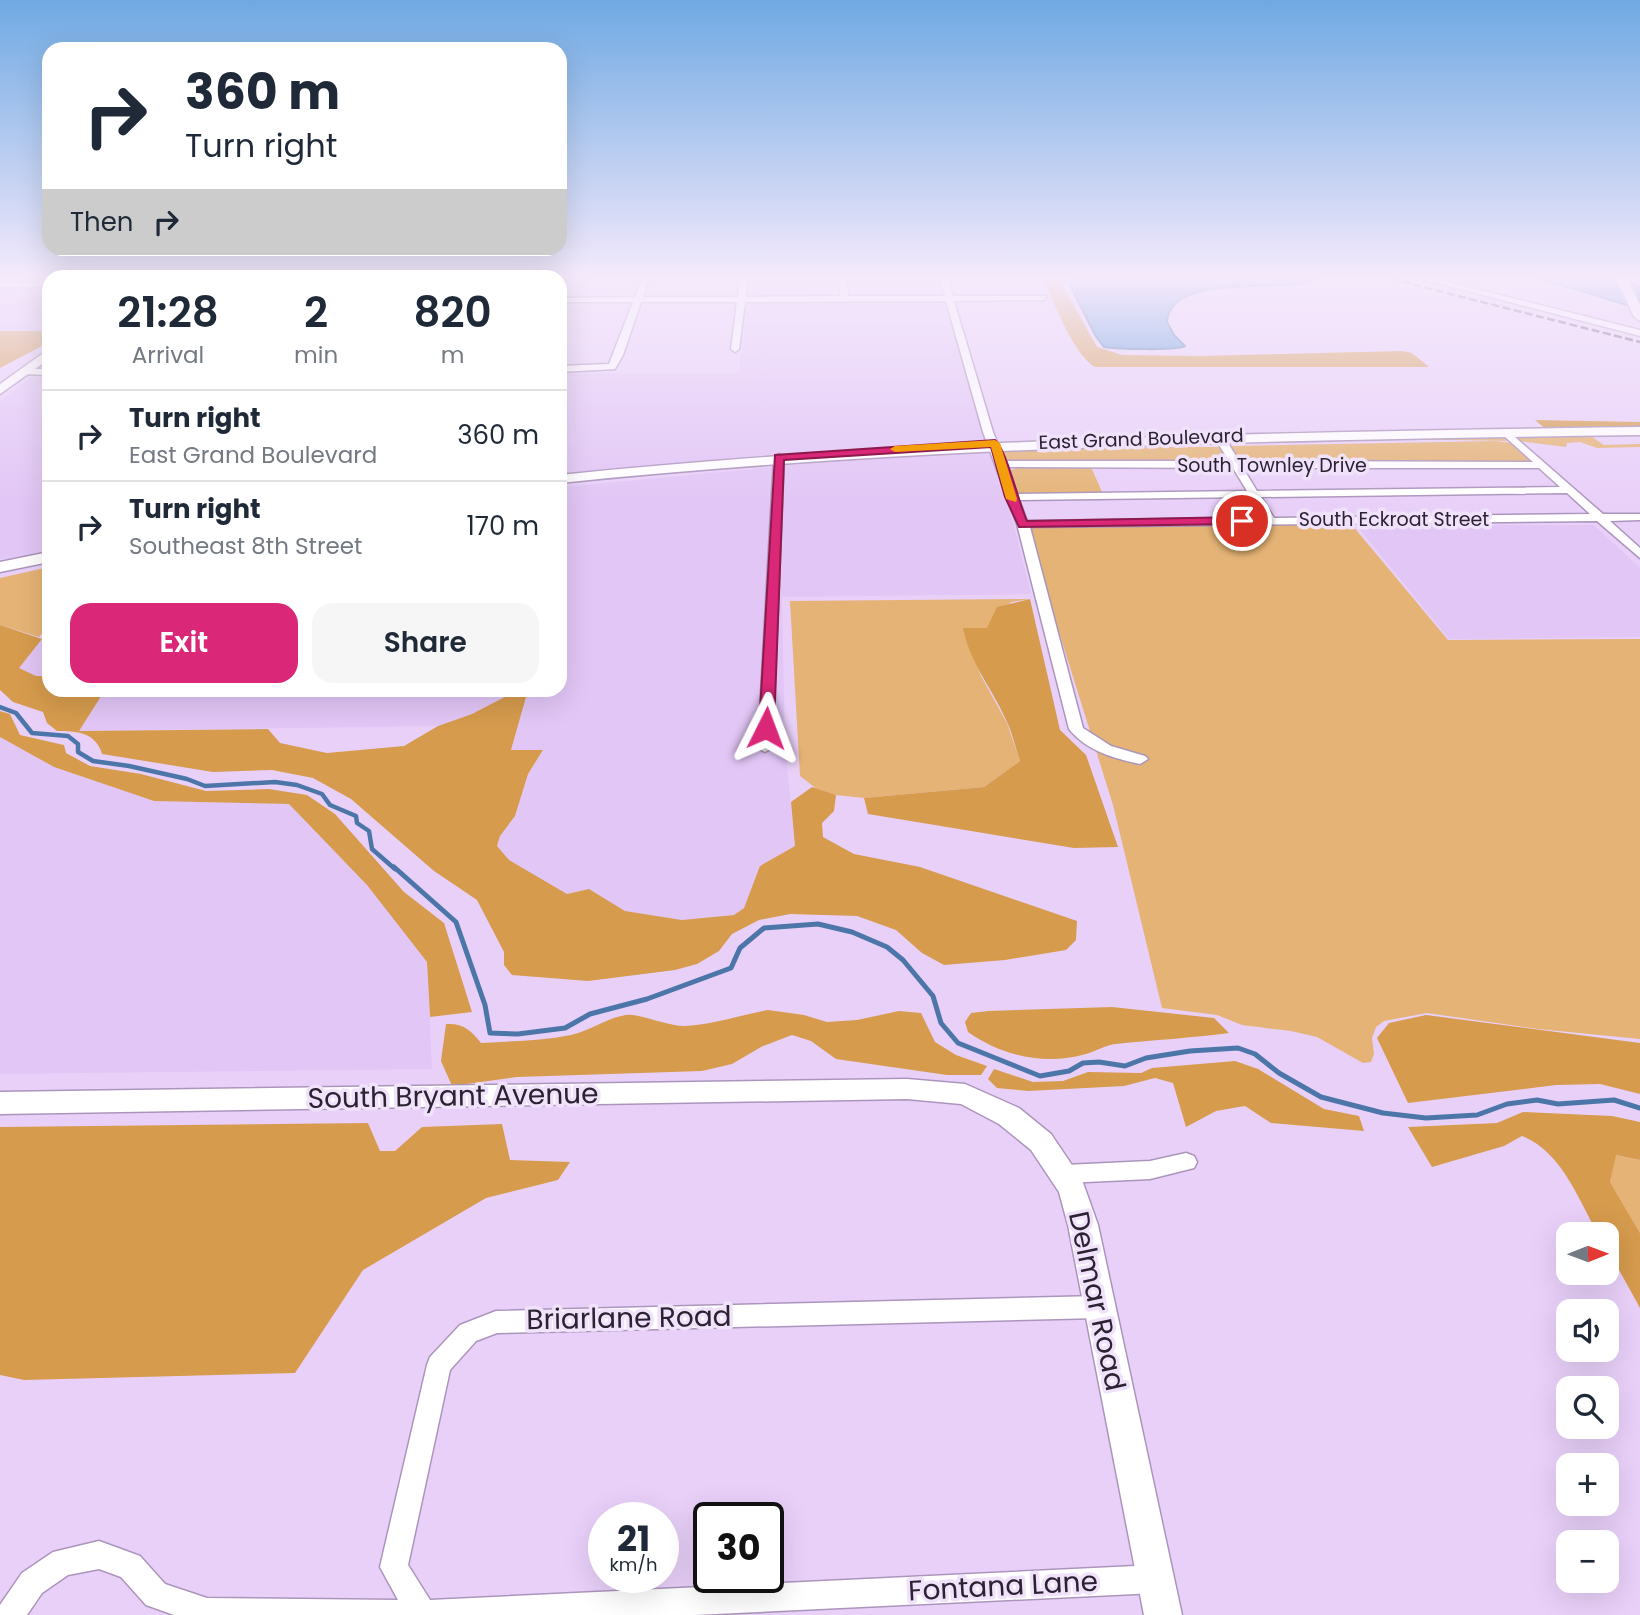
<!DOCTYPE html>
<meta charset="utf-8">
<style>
body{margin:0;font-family:Poppins,sans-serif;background:#f6f6f7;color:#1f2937;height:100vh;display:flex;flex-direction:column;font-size:26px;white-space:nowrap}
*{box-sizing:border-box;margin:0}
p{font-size:23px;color:#747a83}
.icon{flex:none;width:38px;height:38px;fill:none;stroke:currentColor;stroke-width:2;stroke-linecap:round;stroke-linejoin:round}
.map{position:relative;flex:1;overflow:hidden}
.side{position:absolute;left:42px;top:270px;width:525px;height:427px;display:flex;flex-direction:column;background:#fff;border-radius:21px;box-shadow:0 7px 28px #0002}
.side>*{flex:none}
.hud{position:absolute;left:42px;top:42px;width:525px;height:214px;border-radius:21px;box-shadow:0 7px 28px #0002;background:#fff;color:#1f2937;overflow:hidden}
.needle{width:46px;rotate:89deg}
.buttons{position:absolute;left:1556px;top:1222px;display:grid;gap:14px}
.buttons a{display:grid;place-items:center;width:63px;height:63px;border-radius:14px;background:#fff;box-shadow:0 7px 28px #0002;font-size:35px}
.speed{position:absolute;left:588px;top:1502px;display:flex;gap:14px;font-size:35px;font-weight:700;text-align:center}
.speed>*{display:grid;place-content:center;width:91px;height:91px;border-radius:50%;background:#fff;box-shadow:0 7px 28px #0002;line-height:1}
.speed small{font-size:18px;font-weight:400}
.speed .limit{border:4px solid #111;border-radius:10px;background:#fff;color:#111}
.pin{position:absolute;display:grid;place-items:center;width:60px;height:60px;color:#fff;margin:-30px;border:4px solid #fff;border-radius:50%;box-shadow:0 2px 7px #0007}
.me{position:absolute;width:77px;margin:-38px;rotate:3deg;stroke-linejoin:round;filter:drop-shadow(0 0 5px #0008)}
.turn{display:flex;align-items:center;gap:24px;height:147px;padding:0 28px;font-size:32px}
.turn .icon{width:91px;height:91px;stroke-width:2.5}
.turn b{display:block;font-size:49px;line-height:60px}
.then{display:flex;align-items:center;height:66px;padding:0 28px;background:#0003;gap:14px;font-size:26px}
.eta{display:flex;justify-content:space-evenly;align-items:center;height:119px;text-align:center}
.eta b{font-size:42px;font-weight:600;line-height:49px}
.cta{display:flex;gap:14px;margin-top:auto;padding:14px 28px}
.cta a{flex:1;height:80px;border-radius:21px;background:#db2777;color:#fff;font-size:28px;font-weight:600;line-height:80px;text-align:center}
.cta a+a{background:#f6f6f7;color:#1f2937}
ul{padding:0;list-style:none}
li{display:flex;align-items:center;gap:21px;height:91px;padding:0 28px;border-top:2px solid #e0e1e3}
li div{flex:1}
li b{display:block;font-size:26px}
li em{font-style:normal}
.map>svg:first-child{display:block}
.built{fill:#e2c6f6}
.green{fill:#e5b375}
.forest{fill:#d69b4d}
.water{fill:#5b99db;stroke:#4d76a8;stroke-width:2}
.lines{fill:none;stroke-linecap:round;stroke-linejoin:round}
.stream-far1{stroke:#4d76a8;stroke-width:4.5}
.stream{stroke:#4d76a8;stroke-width:5}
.minor-casing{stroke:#ac95bb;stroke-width:3}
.tertiary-casing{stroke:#ac95bb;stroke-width:3}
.secondary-casing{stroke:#ac95bb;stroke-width:3}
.minor{fill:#fff;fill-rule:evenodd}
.tertiary{fill:#fff;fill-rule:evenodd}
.secondary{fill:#fff;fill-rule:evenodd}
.rail{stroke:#574b60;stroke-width:2.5;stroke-dasharray:8 3.5;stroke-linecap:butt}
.route{fill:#db2777;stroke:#8e194d;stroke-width:2}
.slow{fill:#f59e0b}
.labels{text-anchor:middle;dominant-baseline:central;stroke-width:7;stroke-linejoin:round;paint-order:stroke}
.far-street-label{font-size:19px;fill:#2c2332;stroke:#f0e2fb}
.near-street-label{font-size:28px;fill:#2c2332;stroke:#f0e2fb}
</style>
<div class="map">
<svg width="1640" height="1615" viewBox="0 0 1640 1615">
<rect width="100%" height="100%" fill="#e9d0f9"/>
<!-- built -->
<path class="built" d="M750,279H938L985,440L791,454L560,476V374L739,373Z
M0,288H49V330H0Z
M31,377H49V555L0,559V401Z
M987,447L996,453L1031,594L782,597L785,747L795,846L760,866L744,908L734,915L683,920L625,911L589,889L567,894L509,860L497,846L500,836L515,816L528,774L543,751H511L528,690H560V487Z
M1594,525L1640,568V637L1449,639L1357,526Z
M49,631V676H36L18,668Z
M105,690H518L472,714L438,726L78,731Z
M0,737L54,767L154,801L289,804L367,885L427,962L432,1069L0,1074Z"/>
<!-- green -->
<path class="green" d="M1588,434L1604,445L1640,444V447L1597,448L1580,442L1567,443L1566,447L1518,441L1514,437Z
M1505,437L1512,441L1395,439L1228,444L1226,440Z
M1495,441L1514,443L1533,461H1239L1229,446Z
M1133,447H1223L1230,460L1008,461L1003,452Z
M1018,467H1091L1103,494L1022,495L1017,493L1009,471Z
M1352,525L1448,640L1640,639V1039L1538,1029L1427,1013L1384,1021L1376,1027L1372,1038L1374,1054L1371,1062L1363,1063L1317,1037L1291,1031L1242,1025L1217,1015L1162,1008L1113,805L1026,526Z
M49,567V625L39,637L0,625V578Z
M1030,599L1011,602L987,628H964L981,676L1007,723L1020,761L984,787L864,798L836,795L817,789L800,776L790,601Z
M1615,1155L1640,1160V1233L1610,1182Z"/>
<!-- forest -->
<path class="forest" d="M1043,279H1071L1062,284L1097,347L1122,355L1199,356L1402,351L1412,353L1429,367H1095C1073,354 1055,304 1043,279Z
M0,331H49V339L40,347L0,368Z
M1535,420L1640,422V428L1547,430Z
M1030,599L1060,730L1086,755L1118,847L1074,848L868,814L864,798L984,787L1020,761C1016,749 1013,736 1008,724C994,691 970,664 963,628H987L997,607Z
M0,625L42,639L19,668L36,676H49V690H105L79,731L268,729L280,743L327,753L404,746L438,726L472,714L518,690H528L511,750H543L528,774L515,816L500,836L497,846L509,860L567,894L589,889L625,911L682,920L734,915L744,908L760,866L795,846L791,802L812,787L836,795L834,811L822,823L823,837L854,854L920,867L1077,921L1076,940L1066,950L1005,960L944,965L922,953L896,930L857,916L790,914L759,920L732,934L719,951L697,964L675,970L588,981L512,975L504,965V952L477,900L434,871L351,799L313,778L272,770L213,772L102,754C96,732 76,731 57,731L47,723L43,712L13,702L0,690Z
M0,711L10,714L20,735L64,745L66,753L90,766L141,774L206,791L269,789L307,795L335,814L404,892L444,923L472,1012L430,1017L427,962L367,885L289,804L154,801L54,767L0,737Z
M1112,1007L1214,1018L1229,1033C1192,1038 1154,1040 1116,1044C1106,1045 1096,1051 1086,1054C1045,1066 1002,1056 968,1032L965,1022L971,1013L988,1011Z
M768,1010L804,1015L827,1022L857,1020L899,1011L921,1013L935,1042L956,1055L987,1066L981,1075H947L836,1059L811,1041L792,1035L761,1047L732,1064L702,1071L517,1077L452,1086L441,1061L446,1024C463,1023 471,1030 481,1043C511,1041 541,1041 571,1035C590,1031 606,1018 626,1015C639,1013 666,1026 684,1026C712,1025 740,1015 768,1010Z
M1426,1015L1640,1043V1094L1600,1084L1556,1085L1408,1103L1377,1038L1389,1023Z
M1235,1061L1258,1069L1324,1109L1359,1116L1364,1131L1271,1123L1245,1106L1216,1111L1186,1127L1173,1083L1155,1078L1124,1086L1028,1091L997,1088L988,1079L994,1069L1033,1082L1063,1081L1088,1072L1141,1073L1152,1068Z
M1523,1112L1612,1116L1640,1122V1160L1616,1155L1610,1182L1640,1233V1308L1607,1248L1606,1234H1598C1578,1199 1562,1152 1522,1136L1504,1146L1432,1167L1408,1127L1497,1123Z
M368,1123L380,1151H395L422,1127L502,1124L510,1160L570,1162L558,1180L486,1198L363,1270L295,1373L24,1380L0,1375V1127Z"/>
<!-- water -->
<path class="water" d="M1079,279H1316C1287,295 1170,270 1167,322L1174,335L1185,346C1178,351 1116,349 1104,347L1095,335L1069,283Z
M1541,279H1612L1640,287V309Z"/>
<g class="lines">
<!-- stream-far1 -->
<path class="stream-far1" d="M0,707L16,713L32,733L68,736L78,744V752L93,761L129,766L187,779L205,786L275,782L297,785L322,794L330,805L356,816L357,823L369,831L372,849L395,869"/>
<!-- stream -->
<path class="stream" d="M394,867L456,922L485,1005L490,1033L518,1034L565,1028L590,1014L647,999L731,968L740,948L764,928L818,924L852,932L887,947L903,960L933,996L941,1023L958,1043L1040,1076L1069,1071L1083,1063L1099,1062L1125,1066L1146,1058L1190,1051L1238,1048L1255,1054L1279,1073L1321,1097L1383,1113L1426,1118L1477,1115L1507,1104L1537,1100L1558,1104L1614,1100L1640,1108"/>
<!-- minor casing -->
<g class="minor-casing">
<path id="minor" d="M641,279H649L643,297H738L740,279H748L746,297L840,296L839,279H847L848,296H945L940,279H948L953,296H1047L1044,300L954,301L993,432L1005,461H1229L1214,437L1219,434L1223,435L1239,461L1533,462L1503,435L1502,433L1507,430L1603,514H1640V520L1610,521L1640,548V558L1597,521L1030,527L1083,728L1111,746L1145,756L1148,759L1140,764C1113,758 1087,751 1069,729L1017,524L983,432L946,301L745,302L739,349L735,352L731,349L737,302H641L623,355L615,369L560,372V366L609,364L633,302H560V298L635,297ZM1008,467L1233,468L1247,491L1017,494ZM1243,468H1539L1560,487L1257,491ZM1567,493L1590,514L1274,518L1261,497ZM1251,497L1263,518L1027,521L1019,500Z
M1421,279H1436L1640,330V336Z
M0,283H49V287H0Z
M24,369H49V375L21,374L19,372Z
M779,454L784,457L772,748L765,752L758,748L774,457Z
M1186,1153L1194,1156L1197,1162L1194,1168L1150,1179L1065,1183L1057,1180L1054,1174L1057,1168L1065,1165L1150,1161Z
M1098,1296L1106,1300L1110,1307L1106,1314L1098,1318L497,1333L476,1341L450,1370L408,1565L430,1600L1156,1565L1166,1569L1170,1579L1166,1589L1156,1593L695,1615H174L146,1605L121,1577L99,1569L68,1575L42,1593L27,1615H0V1605L22,1573L53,1552L99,1541L140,1556L165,1584L207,1598L398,1600L380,1567L427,1365L430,1357L460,1325L496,1311Z"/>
</g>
<!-- tertiary casing -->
<g class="tertiary-casing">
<path id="tertiary" d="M1640,427V435C1279,440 919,446 560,483V475C919,438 1279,432 1640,427Z
M49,552V562L0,572V562Z
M907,1079L965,1084L1019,1108L1051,1134L1082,1180L1098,1225L1182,1615H1144L1068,1225L1059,1192L1031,1150L999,1124L961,1104L907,1099L0,1114V1092Z"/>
</g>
<!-- secondary casing -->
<g class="secondary-casing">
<path id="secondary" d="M1616,279H1627L1640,305V321L1634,317Z
M49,349V359L0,394V384Z"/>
</g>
<!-- minor -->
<use href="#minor" class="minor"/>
<!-- tertiary -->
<use href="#tertiary" class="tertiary"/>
<!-- secondary -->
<use href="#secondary" class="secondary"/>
<!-- rail -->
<path class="rail" d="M1391,279L1640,342"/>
</g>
<!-- sky -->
<linearGradient id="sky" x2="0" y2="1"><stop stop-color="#6fa9e3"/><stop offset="0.55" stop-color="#f5eafc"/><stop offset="1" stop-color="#f5eafc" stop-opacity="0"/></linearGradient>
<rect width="1640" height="505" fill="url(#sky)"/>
<!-- route -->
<path class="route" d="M995,440C1005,446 1019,504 1027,521L1242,517L1248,521L1242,524L1019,527L1005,497L991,447L784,460L774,728L772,731H761L759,728L775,455Z"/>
<!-- slow -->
<path class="slow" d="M995,440L1000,443L1017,499L1016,502L1006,499L991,447L895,452L890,449L895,446Z"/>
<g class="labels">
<!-- far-street labels -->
<g class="far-street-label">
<text transform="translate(1141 439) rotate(-2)">East Grand Boulevard</text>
<text x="1272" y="465">South Townley Drive</text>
<text x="1394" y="519">South Eckroat Street</text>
</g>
<!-- near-street labels -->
<g class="near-street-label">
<text transform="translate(453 1096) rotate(-1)">South Bryant Avenue</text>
<text transform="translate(1097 1301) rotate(78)">Delmar Road</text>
<text transform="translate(629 1318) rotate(-1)">Briarlane Road</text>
<text transform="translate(1003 1586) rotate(-3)">Fontana Lane</text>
</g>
</g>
</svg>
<div class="buttons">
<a><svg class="needle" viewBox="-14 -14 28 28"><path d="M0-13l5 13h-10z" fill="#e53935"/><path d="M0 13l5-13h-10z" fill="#747a83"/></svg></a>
<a><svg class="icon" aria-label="sound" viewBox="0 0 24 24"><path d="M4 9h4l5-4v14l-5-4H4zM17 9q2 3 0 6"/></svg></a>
<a><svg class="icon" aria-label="search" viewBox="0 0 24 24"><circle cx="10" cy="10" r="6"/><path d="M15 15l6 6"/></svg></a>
<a>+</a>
<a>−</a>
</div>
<div class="speed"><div>21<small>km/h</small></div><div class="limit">30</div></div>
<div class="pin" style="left:1242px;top:521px;background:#d93025"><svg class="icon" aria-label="arrive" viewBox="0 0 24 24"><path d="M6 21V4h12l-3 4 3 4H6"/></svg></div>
<svg class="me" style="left:766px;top:728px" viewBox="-20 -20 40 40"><path d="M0-17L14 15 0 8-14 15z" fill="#db2777" stroke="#fff" stroke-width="4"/></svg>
<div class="hud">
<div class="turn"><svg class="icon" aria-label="right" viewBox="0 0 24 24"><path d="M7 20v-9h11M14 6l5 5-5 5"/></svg><div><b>360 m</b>Turn right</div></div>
<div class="then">Then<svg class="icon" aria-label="right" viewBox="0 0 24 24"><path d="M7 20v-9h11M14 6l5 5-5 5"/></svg></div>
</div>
<section class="side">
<div class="eta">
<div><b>21:28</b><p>Arrival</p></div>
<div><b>2</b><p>min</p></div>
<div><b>820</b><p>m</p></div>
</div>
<ul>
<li><svg class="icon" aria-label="right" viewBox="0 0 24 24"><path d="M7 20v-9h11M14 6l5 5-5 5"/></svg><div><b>Turn right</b><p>East Grand Boulevard</p></div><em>360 m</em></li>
<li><svg class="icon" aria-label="right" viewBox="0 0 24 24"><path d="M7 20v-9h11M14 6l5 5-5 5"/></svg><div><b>Turn right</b><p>Southeast 8th Street</p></div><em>170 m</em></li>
</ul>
<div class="cta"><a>Exit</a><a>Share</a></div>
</section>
</div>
